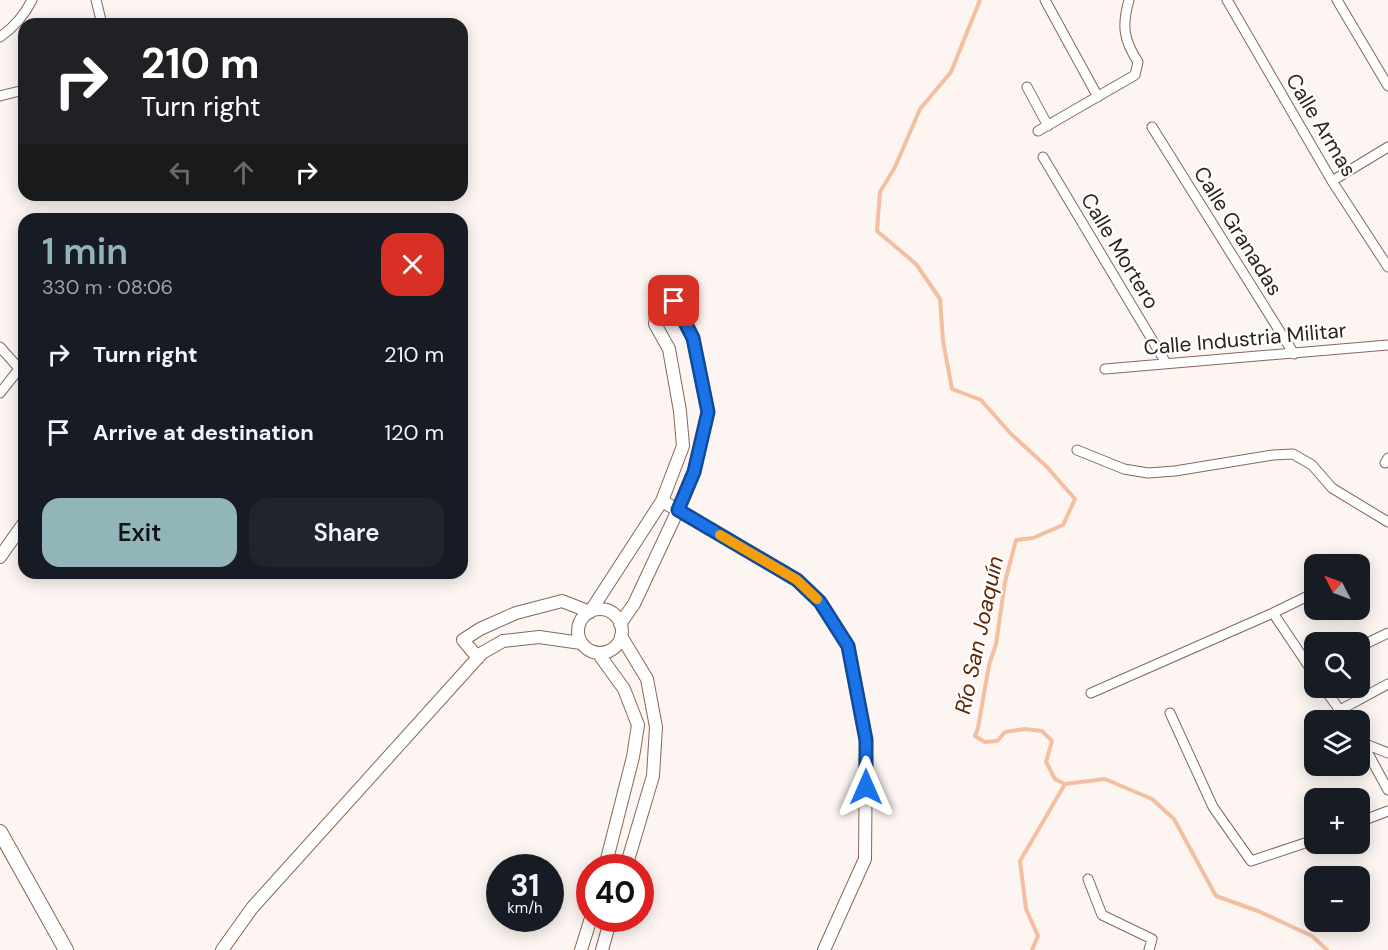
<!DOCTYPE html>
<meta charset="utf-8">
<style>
body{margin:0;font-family:"DM Sans",sans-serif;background:#20242c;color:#f1f3f6;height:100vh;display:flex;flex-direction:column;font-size:22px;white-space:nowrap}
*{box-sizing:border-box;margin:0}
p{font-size:20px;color:#9ea1a6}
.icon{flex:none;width:33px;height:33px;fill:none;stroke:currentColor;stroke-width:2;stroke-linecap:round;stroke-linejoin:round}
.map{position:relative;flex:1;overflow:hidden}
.panel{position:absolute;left:18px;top:213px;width:450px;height:366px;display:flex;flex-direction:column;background:#171b24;border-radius:18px;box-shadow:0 3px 15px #0003}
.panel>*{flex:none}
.guide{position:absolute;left:18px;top:18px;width:450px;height:183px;border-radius:18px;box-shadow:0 3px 15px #0003;background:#202124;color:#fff;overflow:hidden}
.needle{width:39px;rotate:312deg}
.fabs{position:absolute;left:1304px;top:554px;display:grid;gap:12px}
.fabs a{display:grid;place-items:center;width:66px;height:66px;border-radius:12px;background:#171b24;box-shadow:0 3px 15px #0003;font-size:30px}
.speed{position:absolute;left:486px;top:854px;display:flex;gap:12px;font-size:30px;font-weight:700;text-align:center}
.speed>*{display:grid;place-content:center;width:78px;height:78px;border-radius:50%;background:#171b24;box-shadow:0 3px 15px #0003;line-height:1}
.speed small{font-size:15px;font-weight:400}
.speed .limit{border:9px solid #d22;background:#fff;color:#111}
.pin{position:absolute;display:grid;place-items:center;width:51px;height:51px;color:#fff;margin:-26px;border-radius:12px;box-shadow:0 3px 9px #0006}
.me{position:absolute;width:66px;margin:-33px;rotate:0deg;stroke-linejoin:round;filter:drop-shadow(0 0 4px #0008)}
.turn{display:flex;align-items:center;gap:21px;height:126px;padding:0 24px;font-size:27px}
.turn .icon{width:78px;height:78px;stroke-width:2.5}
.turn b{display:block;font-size:42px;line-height:51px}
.lanes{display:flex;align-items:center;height:57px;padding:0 24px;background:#0003;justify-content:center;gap:30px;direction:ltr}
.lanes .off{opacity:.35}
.round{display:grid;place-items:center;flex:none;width:63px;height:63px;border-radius:18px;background:#20242c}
.head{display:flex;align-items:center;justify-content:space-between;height:102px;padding:0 24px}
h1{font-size:36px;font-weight:600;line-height:45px;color:#92b5b9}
.primary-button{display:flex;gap:12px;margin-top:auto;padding:12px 24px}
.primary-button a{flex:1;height:69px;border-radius:18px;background:#92b5b9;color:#111;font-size:24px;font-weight:600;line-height:69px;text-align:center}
.primary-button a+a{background:#20242c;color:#f1f3f6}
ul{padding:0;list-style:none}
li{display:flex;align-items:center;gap:18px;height:78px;padding:0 24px}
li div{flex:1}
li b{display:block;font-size:22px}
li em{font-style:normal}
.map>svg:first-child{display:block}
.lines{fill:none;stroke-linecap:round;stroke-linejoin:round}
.stream{stroke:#f4bfa1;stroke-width:4}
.minor-casing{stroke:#866858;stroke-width:11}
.tertiary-casing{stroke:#866858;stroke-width:14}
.secondary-casing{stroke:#866858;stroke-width:16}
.minor{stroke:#fff;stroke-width:9}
.tertiary{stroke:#fff;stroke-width:12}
.secondary{stroke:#fff;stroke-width:14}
.route-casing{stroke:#114b97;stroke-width:15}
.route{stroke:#1a73e8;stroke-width:10}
.slow{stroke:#f59e0b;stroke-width:10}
.labels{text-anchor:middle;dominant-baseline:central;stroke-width:4.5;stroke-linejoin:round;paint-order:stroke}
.street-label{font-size:21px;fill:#31241d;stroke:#fff}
.water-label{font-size:22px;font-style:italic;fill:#5c2700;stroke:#fff}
</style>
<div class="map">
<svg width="1388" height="950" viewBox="0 0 1388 950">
<rect width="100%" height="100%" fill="#fcf5f1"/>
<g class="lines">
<!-- stream -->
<path class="stream" d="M980,0L951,72L920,109L895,167L880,192L877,231L916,264L940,299L943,341L952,389L981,400L1011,434L1046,466L1075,499L1063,525L1033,538L1016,540L1005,582L996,644L989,665L978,728L975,736L985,742L997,741L1005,732L1025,729L1042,731L1052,741L1046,762L1055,779L1065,784L1105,779L1152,799L1174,819L1216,896L1258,911L1312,936L1327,950
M1032,950L1038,936L1026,909L1020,861L1065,784"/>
<!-- minor casing -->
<g class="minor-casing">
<path id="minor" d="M96,0L102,24
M1045,0L1098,97
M1227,0L1332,181L1388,267
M1337,0L1388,86
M0,37C13,28 25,14 32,0
M1027,87L1048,126
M0,96L24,90
M1152,127L1294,354
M1038,131L1135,75L1138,62C1123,39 1122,25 1129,0
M1043,157L1166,363
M1332,181L1388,147
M0,347L24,374
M1105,369L1388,345
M0,393L19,369
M1077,450L1124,469L1148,473L1175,471L1273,455L1293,454L1312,465L1332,488L1388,522
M1385,463L1388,458
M1359,571L1364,568
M1273,613L1314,674
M1359,647L1388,633
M1323,687L1347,720
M1091,693L1273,613L1314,593
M1340,710L1388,684
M1170,713L1213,807L1251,861L1314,840
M1359,737L1388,790
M1363,743L1388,753
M1359,822L1388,811
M1088,879L1102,915L1152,939L1149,950"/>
</g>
<!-- tertiary casing -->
<g class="tertiary-casing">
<path id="tertiary" d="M662,501L797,580L820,602L848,646L866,740L865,859L824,950
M0,557L24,523
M578 631a22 22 0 1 1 44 0a22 22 0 1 1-44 0Z
M621,636L647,679L656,727L653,776L626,867
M598,653L624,689L638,725L633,757L605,867
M478,658L463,640L480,629L516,613L562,601L590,612L662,501L683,446L680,411L669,349L655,324L659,300L674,301L693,338L708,412L694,472L678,510L634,604L620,624
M222,950L252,908L482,653L503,641L539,637L581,643
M581,950L591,918
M602,950L611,918"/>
</g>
<!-- secondary casing -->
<g class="secondary-casing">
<path id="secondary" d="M0,832L66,950"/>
</g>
<!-- minor -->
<use href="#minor" class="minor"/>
<!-- tertiary -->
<use href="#tertiary" class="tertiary"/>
<!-- secondary -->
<use href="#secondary" class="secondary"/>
</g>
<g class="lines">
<!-- route casing -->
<g class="route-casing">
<path id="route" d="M674,301L693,338L708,412L694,472L678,510L797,580L820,602L848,646L866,740V787"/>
</g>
<!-- route -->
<use href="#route" class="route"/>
<!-- slow -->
<path class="slow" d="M720,535L797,580L817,599"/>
</g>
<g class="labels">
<!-- street labels -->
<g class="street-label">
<text transform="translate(1321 125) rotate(59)">Calle Armas</text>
<text transform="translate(1238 231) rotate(58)">Calle Granadas</text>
<text transform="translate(1120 251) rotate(59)">Calle Mortero</text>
<text transform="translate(1245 339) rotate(-5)">Calle Industria Militar</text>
</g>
<!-- water labels -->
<g class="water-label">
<text transform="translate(979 635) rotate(-78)">Río San Joaquín</text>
</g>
</g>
</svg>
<div class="fabs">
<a><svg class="needle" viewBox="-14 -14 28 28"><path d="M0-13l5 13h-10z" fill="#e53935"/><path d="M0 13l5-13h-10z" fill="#9ea1a6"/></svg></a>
<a><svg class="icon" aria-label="search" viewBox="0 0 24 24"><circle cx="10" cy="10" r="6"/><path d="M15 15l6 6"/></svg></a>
<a><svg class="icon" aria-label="layers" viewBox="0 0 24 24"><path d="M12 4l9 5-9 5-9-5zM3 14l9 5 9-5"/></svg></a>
<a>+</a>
<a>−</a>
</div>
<div class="speed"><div>31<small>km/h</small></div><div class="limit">40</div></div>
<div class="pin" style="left:674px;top:301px;background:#d93025"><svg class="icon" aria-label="arrive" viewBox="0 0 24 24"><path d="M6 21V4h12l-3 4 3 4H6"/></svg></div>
<svg class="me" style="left:866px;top:787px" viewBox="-20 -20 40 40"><path d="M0-17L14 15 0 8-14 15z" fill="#1a73e8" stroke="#fff" stroke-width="4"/></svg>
<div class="guide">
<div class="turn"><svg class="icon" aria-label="right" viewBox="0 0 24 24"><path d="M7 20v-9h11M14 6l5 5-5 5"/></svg><div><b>210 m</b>Turn right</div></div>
<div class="lanes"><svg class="icon off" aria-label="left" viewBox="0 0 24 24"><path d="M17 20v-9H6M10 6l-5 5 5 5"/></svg><svg class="icon off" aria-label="ahead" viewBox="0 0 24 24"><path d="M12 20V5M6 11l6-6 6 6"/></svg><svg class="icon" aria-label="right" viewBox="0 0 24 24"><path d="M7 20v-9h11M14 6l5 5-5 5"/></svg></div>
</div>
<section class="panel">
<div class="head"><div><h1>1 min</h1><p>330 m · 08:06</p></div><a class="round" style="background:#d93025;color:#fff"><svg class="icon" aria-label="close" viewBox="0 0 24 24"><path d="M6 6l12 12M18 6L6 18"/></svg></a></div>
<ul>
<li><svg class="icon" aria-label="right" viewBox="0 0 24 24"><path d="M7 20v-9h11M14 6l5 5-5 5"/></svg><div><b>Turn right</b></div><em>210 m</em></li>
<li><svg class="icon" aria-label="arrive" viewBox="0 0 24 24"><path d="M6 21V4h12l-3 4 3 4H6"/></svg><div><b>Arrive at destination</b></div><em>120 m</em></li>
</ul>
<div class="primary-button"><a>Exit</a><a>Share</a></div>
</section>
</div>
